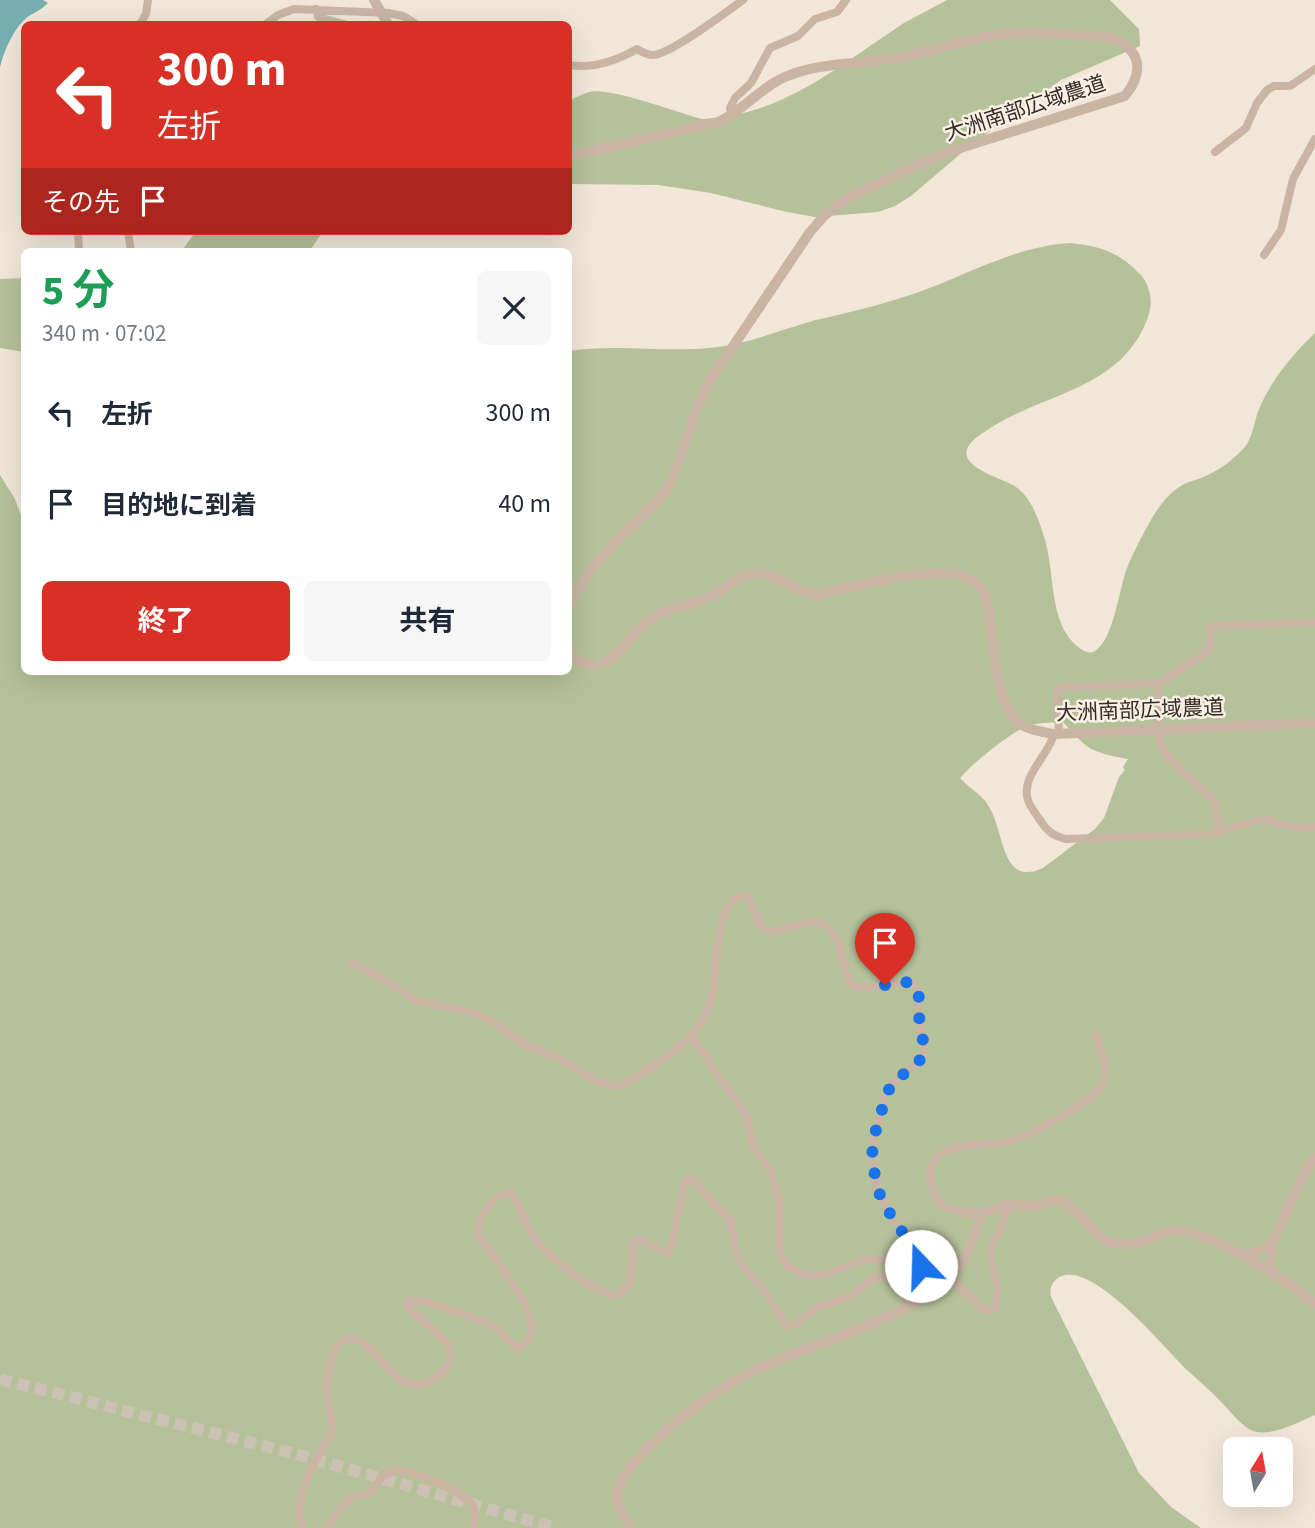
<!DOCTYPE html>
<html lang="ja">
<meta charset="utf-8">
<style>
body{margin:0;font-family:"Source Sans 3","Noto Sans JP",sans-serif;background:#f6f6f7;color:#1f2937;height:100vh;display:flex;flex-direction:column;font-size:26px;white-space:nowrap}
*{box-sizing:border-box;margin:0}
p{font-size:23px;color:#747a83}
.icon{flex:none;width:38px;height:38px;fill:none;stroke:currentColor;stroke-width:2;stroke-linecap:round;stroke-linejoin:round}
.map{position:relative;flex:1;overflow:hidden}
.side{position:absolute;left:21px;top:248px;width:551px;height:427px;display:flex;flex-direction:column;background:#fff;border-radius:10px;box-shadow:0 7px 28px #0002}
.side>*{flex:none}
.banner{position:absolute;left:21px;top:21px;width:551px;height:214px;border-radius:10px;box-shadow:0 7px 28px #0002;background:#d93025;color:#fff;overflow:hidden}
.needle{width:46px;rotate:11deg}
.fabs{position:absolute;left:1223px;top:1437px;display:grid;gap:14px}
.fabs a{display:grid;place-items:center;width:70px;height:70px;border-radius:10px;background:#fff;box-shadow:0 7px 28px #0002;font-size:35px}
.pin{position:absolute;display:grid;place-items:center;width:60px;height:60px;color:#fff;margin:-72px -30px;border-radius:50% 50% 50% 0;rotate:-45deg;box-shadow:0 0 7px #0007}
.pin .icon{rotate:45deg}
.me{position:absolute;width:77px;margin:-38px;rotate:339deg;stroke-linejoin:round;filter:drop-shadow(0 0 5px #0008)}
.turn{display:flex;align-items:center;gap:24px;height:147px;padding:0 21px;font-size:32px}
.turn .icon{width:91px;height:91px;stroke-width:2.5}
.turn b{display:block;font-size:49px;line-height:60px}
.then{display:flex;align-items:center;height:66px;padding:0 21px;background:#0003;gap:14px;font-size:26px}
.round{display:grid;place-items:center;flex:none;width:74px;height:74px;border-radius:10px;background:#f6f6f7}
.head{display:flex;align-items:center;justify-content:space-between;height:119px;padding:0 21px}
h1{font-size:42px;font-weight:700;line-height:52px;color:#1e9e55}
.action{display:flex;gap:14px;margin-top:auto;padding:14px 21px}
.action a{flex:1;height:80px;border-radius:10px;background:#d93025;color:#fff;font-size:28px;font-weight:700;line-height:80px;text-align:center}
.action a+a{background:#f6f6f7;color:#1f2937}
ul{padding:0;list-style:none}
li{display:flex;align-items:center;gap:21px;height:91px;padding:0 21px}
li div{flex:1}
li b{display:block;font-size:26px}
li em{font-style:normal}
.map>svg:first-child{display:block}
.green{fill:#b5c199;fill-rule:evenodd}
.water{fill:#77afb0}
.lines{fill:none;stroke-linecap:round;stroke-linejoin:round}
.trunk-tunnel{stroke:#ccc1b5;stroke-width:12;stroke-dasharray:12 6;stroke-linecap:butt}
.minor{stroke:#cab5a5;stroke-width:8}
.tertiary{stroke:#cab5a5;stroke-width:10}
.route{stroke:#1a73e8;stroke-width:12;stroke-dasharray:0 21.6}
.labels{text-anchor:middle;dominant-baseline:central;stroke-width:5;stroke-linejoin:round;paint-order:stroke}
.street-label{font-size:21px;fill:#362b26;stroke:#faf0e5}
</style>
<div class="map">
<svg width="1315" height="1528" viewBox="0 0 1315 1528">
<rect width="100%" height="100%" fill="#f2e6d9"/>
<!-- green -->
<path class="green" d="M947,0H1110L1139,29L1140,46L1061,80L972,144L911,196L895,206L878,212L815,217L787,212L711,193L658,185L569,184V101C575,98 582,94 589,92C611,87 677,113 702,119C781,117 841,64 904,23C918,15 933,8 947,0Z
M196,231H323L309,252H181Z
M1071,243C1094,246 1111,249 1129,264C1134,269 1140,273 1144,279C1154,297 1152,311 1143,329C1114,389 1042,395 992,427C983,433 973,438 968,447C957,468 1005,479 1016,487C1031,497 1039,520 1044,537C1056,572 1047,626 1081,649C1085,652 1090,654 1095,651C1114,639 1119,589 1127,568C1130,560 1134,552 1138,544C1150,521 1162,495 1186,483C1191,481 1196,480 1201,478C1217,472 1232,461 1244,448C1253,438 1254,421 1259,409C1272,379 1292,355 1315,333V1415C1298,1422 1267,1440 1249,1429C1239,1423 1230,1411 1222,1403C1211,1391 1199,1381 1187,1370C1165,1349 1096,1264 1062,1276C1052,1280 1049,1288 1051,1297L1139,1473L1171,1507L1201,1528H0V475L15,499L24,524V672H569V351C625,342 684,357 739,343C765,337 790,327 816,320C851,312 885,304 919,292C969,274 1016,246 1071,243ZM1063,722C1088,750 1090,752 1128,759L1123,767L1125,770L1119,777L1104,818L1096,828L1043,868C1000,888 1005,830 988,805C981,794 969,788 960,778C973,763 1007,735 1025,727C1037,722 1050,723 1063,722Z
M24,278V352L0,348V279Z"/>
<!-- water -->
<path class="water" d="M0,0H43L48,3C41,11 31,13 24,20C12,32 4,51 0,67Z"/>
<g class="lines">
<!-- trunk-tunnel -->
<path class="trunk-tunnel" d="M0,1379L292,1453L556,1528"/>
<!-- minor -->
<path class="minor" d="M316,9L318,17L344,24
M140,24L146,14L148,0
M266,24L278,15L294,9L388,13L403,16L416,24
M569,65C594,69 616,61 637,49C642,52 646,55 653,55C671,54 726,12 743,0
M732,116L730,108L735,98L751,83L770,48L798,36L815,19L837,12L846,0
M1215,152L1246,128L1257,103L1267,90L1274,86H1290L1315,69
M78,231L79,252
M128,231L131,252
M1264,255L1281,230L1293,179L1315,139
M1158,684C1158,703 1155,727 1162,746C1168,763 1199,786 1213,799L1216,805L1219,833
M1059,733L1057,694L1060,687L1158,684L1207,652L1210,648L1209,626L1315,622
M1054,734C1049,755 1020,777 1028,800C1030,807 1036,814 1040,820C1047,831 1053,836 1066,839L1210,834L1254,821L1268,820L1299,828L1315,827
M351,962L383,979L416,1001L472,1012L494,1022L524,1044L563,1060L599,1083L614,1086L622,1085C648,1070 693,1043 705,1016C724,978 706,931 736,897L748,896L758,922L769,932C782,930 794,925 807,923C839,917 840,952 846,972C847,978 851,982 854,986L862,988L908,982L914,985L919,992L918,1010L924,1047L919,1061L892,1083L886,1096L874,1137L872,1155L875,1176L880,1195L894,1221L920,1255L940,1266L981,1308L988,1312L996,1306L998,1290L990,1252L1010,1205
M691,1036L746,1115L753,1144L772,1174L780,1203V1254L787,1266L807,1276L828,1274L860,1261L871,1259L904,1260L920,1255
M962,1212C955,1210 948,1209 943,1205C928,1193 925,1164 942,1153C960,1143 986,1145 1006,1142C1025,1139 1099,1099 1105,1081C1109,1067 1100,1048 1096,1034
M302,1528C292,1493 316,1460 333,1430C334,1417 327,1406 327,1393C326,1379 330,1350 342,1342C377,1320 395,1423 445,1369C452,1361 452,1354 448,1344L407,1306L410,1301C422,1298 490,1322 499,1330C507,1336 510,1345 519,1348C527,1343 533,1334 532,1325C529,1300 493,1256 478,1234C477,1219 493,1193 510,1193C522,1206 524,1222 533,1236C543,1253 599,1299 618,1294C622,1293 625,1290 628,1288L631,1276L633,1244L639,1240C649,1244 657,1250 667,1253L671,1250L684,1184L689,1179L693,1180L713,1203L731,1220L735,1249L742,1265L766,1293L786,1326L795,1324L818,1307L850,1297L873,1278L884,1277L901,1283L921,1266L931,1262
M327,1528L338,1511L351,1498L370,1493C377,1483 382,1474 394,1471C409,1467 466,1492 473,1506C476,1514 475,1520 474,1528"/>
<!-- tertiary -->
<path class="tertiary" d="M374,0L388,24
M569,156L719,122C745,109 764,84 790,75C821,63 857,64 890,59C928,53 965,39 1004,34C1038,30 1076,36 1110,37C1141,49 1145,71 1125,96L951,151L919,164L848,198L825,215L810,232L709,382L700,401L670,485C656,505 637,520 620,537C600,556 583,580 569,604
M569,656C578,661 588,667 599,664C620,658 631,634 647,621C668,606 695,606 717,593C728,586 737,577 750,574C775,570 792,591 815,595C850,588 939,562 969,579C980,584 984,593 988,604C993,634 994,708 1022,725C1032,731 1043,732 1054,734L1315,723
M962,1212C988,1216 986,1210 1009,1205C1017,1204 1027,1207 1035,1206C1042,1205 1048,1200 1055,1200C1074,1200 1091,1234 1109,1242C1133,1251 1148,1236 1170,1231C1200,1224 1292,1282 1315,1304
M1272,1244L1304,1174L1315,1158
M1242,1254L1255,1253L1272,1244L1270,1264L1275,1275
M631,1528C625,1518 616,1507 617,1494C619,1478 635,1461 646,1450C679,1416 720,1386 763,1367C821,1340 887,1325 939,1287C962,1270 974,1243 981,1215"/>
</g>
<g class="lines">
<!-- route -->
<path class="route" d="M885,985L908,982L914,985L919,992L918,1010L924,1047L919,1062L892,1083L886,1096L874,1137L872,1155L875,1176L880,1195L894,1221L920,1255L931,1262L921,1266"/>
</g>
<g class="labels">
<!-- street labels -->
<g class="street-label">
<text transform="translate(1025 108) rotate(-18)">大洲南部広域農道</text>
<text transform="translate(1140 710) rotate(-2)">大洲南部広域農道</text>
</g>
</g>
</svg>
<div class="fabs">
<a><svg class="needle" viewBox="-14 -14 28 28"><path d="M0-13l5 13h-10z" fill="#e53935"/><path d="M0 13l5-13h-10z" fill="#747a83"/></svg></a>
</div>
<div class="pin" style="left:885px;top:985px;background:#d93025"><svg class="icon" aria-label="arrive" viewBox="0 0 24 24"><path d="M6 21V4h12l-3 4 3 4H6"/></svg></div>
<svg class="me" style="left:921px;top:1266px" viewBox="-20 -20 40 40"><circle r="19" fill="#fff"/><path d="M0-13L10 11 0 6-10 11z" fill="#1a73e8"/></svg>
<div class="banner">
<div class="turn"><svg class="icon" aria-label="left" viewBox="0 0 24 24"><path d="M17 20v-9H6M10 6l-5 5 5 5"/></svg><div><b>300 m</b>左折</div></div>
<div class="then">その先<svg class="icon" aria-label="arrive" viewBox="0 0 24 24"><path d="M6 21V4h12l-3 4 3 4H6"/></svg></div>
</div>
<section class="side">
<div class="head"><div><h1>5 分</h1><p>340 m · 07:02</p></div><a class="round"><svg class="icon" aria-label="close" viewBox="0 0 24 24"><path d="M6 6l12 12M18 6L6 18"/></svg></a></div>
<ul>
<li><svg class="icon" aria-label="left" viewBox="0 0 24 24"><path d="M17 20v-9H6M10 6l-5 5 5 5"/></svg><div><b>左折</b></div><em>300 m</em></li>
<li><svg class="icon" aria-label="arrive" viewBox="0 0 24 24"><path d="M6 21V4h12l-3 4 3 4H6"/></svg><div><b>目的地に到着</b></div><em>40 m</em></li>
</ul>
<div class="action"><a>終了</a><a>共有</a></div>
</section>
</div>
